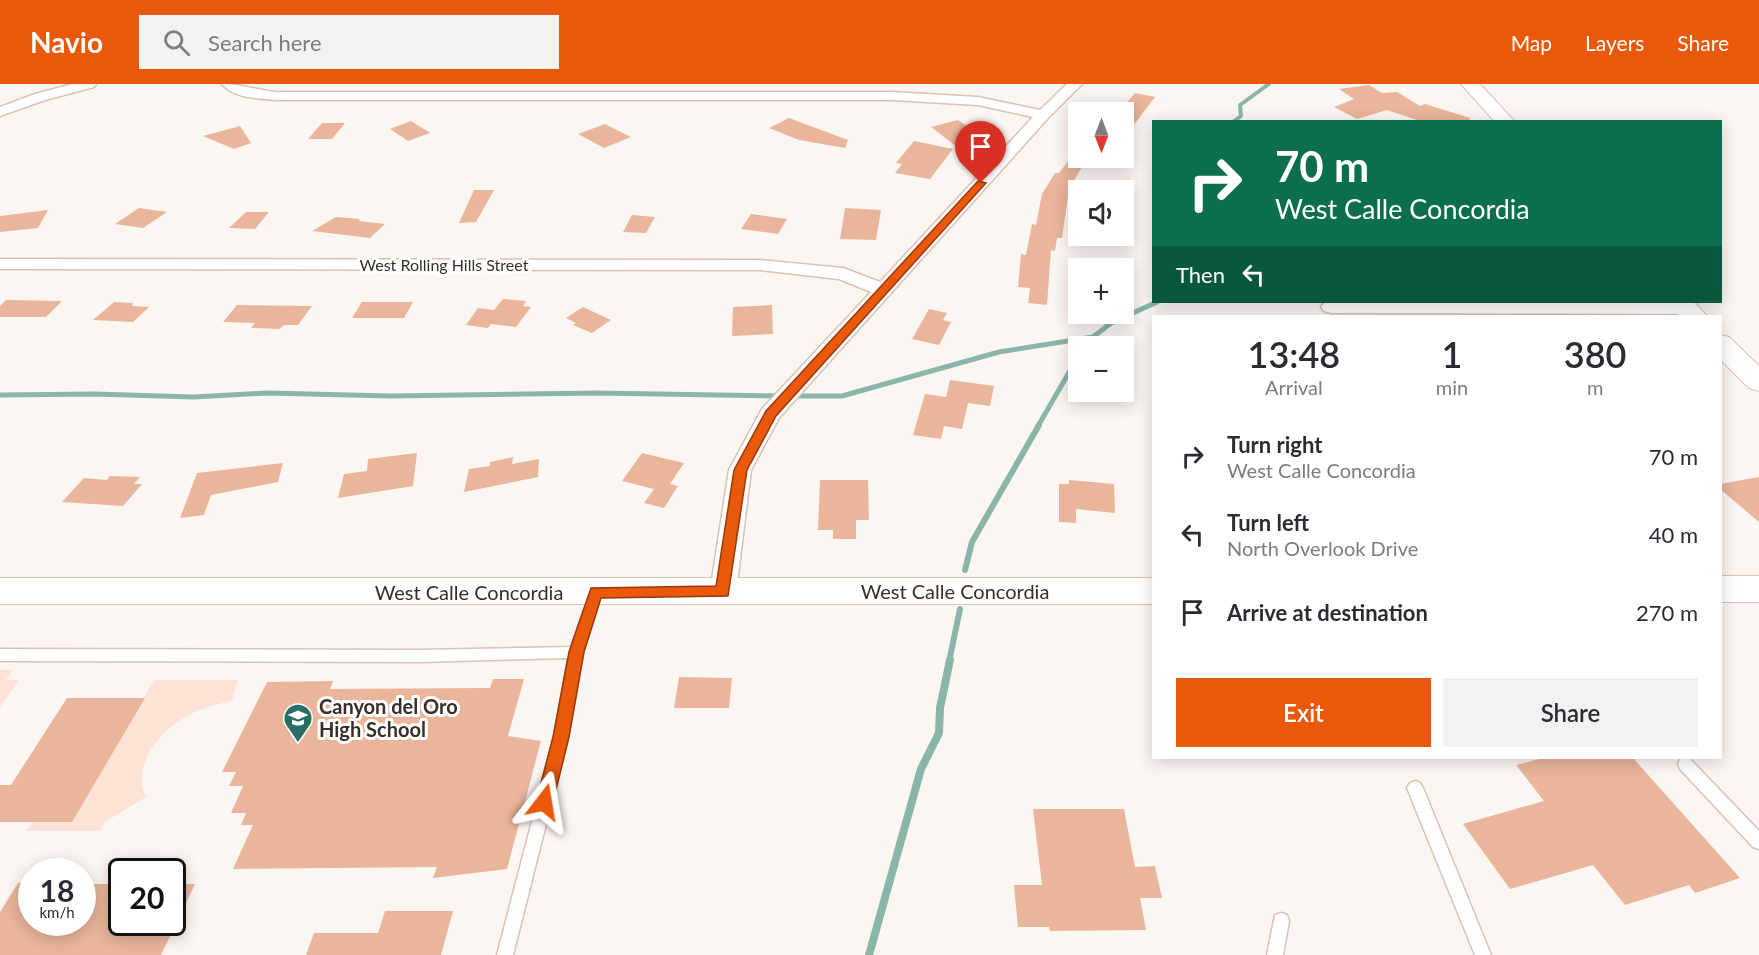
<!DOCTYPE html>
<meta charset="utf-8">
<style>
body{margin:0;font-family:Lato,sans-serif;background:#f2f2f3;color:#2b2b33;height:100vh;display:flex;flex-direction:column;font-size:22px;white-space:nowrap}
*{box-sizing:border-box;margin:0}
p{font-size:20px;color:#7c7c81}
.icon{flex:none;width:33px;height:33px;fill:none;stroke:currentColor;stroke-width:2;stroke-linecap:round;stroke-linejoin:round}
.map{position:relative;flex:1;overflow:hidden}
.panel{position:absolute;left:1152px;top:231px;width:570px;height:444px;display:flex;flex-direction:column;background:#fff;border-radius:0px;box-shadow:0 3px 15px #0003}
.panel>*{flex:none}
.guide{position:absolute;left:1152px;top:36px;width:570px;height:183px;border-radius:0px;box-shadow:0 3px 15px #0003;background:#0b6e4f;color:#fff;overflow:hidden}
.needle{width:39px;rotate:180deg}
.controls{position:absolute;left:1068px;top:18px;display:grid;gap:12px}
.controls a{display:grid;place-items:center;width:66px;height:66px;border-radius:0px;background:#fff;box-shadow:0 3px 15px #0003;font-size:30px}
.speed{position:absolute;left:18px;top:774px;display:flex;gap:12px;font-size:30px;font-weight:700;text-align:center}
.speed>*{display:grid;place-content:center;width:78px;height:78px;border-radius:50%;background:#fff;box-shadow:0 3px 15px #0003;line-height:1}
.speed small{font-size:15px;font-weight:400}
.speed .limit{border:3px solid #111;border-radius:9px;background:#fff;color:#111}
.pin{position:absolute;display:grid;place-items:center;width:51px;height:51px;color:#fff;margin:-62px -26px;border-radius:50% 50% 50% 0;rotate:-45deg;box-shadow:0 0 6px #0007}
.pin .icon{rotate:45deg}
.me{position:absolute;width:66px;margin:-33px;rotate:14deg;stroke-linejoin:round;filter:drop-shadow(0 0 4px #0008)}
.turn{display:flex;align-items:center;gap:21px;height:126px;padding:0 24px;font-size:27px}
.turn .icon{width:78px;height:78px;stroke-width:2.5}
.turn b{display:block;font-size:42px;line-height:51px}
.then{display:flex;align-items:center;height:57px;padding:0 24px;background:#0003;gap:12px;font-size:22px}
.eta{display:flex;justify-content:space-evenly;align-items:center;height:102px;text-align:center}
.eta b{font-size:36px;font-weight:600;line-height:42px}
.cta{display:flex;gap:12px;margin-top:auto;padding:12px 24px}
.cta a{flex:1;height:69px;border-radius:0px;background:#ea580c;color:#fff;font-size:24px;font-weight:600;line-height:69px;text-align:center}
.cta a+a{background:#f2f2f3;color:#2b2b33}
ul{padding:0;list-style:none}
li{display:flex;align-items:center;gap:18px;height:78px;padding:0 24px}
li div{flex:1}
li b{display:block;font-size:22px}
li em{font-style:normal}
header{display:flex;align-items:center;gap:36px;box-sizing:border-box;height:84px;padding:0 30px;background:#ea580c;color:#fff}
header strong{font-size:28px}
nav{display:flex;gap:33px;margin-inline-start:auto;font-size:21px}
.search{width:420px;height:54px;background:#f2f2f3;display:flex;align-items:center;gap:15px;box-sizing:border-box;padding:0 21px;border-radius:0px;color:#7c7c81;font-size:22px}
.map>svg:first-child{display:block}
.green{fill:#fde2d5}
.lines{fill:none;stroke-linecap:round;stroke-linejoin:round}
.stream-far3{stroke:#8ab6aa;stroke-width:4}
.stream-far2{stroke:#8ab6aa;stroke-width:5}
.stream-far1{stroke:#8ab6aa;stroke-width:6}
.stream{stroke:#8ab6aa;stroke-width:8}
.building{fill:#e9b59b}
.service-casing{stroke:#dcc1b4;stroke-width:3}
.minor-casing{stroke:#dcc1b4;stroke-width:3}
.tertiary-casing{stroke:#dcc1b4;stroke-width:2}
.service{fill:#fff;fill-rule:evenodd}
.minor{fill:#fff;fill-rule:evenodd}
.tertiary{fill:#fff;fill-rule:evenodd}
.route{fill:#ea580c;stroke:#983908;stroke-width:1.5}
.labels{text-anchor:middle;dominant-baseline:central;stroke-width:6;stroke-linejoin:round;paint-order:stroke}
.far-street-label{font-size:16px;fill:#392e29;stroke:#fff}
.street-label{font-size:20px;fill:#392e29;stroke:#fff}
.poi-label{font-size:20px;font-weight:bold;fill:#392e29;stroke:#fff;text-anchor:start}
</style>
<header>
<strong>Navio</strong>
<div class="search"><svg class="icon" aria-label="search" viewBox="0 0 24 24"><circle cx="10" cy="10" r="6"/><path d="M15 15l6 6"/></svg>Search here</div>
<nav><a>Map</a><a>Layers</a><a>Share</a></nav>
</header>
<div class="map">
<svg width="1759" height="871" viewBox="0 0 1759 871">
<rect width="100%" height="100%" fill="#fcf6f3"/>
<!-- green -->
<path class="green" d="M0,586H13L6,596H19L0,623Z
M154,596H238L232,617C221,619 210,622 200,626C168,638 129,676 146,713L105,738L100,747H26L143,614Z"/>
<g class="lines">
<!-- stream-far3 -->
<path class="stream-far3" d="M1233,38L1241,32L1240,21L1269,0"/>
<!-- stream-far2 -->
<path class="stream-far2" d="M0,311L95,310L194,313L267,309L391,312L597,309L782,312
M792,312H842L999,268L1093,253L1111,239L1157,218
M1038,342L1078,273"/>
<!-- stream-far1 -->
<path class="stream-far1" d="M965,486L972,458L1039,341
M949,578L960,525"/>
<!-- stream -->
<path class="stream" d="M869,871L921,685L939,649L940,624L950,576"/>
</g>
<!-- building -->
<path class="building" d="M1369,1L1382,9L1397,8L1420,22L1425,20L1470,34L1469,38H1423L1387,26L1357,35L1334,23L1354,15L1339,5Z
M1135,9L1155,13L1124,54V22Z
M789,34L848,56L845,64L799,56L769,44Z
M958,36L985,55L957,63L931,43Z
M411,37L430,49L408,57L390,45Z
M322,39H345L332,55H308Z
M605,40L631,53L604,64L578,50Z
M240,42L251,59L234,65L203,52Z
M914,57L953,65L930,95L895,89L902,80L896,79Z
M1078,64V74H1087L1069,105L1062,154H1057L1055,167L1051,166L1047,221L1028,219L1030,204L1018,203L1021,170L1026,171L1032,140L1036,141L1042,110L1055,89H1059Z
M474,106H494L476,138L459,139Z
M139,124L167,128L143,144L115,140Z
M845,124L881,126L876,156L840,155Z
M48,126L38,144L0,148V132Z
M246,128H269L255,145L229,144Z
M751,130L787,135L778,150L741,145Z
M632,131L655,133L646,149L623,148Z
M336,133L360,135L359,137L385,140L370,154L312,147Z
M503,215L526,217L523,222L531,223L516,243L491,240L488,244L466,241L478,224L494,226Z
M6,216L62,217L46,233H0V222Z
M114,218L133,219L132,222L149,223L133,238L93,236Z
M362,218H413L404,234H352Z
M237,221L312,222L298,241H284L279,245L251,244L255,239L223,238Z
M772,221L773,250L732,252L733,223Z
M583,223L611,236L592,249L573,241L576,239L566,234Z
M929,225L947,229L943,236L951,238L939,261L912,255Z
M950,296L994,302L990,322L968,319L962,345L944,342L941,355L913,351L925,310L946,313Z
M417,369L413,402L338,414L344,390L367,387L368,375Z
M642,369L684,379L670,400L678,402L664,424L644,419L654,405L622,397Z
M513,373L512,380L539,375L538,393L464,408L469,385L490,382V378Z
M283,379L278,398L211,411L204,431L180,434L197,389Z
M110,392L140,393L134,400H142L123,422L62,418L84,394L107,396Z
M1759,393V438L1720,405V400Z
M820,396H868L869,436H856V455H833V446H818Z
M1069,396L1114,400L1115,429L1076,425V439L1059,438V400H1069Z
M679,593L732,594L729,624H674Z
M493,595H524L508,652L541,657L507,785L433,794L437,783L233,785L253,741H241L246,729H231L243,702H229L236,688H222L267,598L333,597L330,605L490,604Z
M67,614H145L72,738H0V701H11Z
M1544,674H1633L1740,794L1695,809L1689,801L1625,821L1593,781L1510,805L1463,740L1544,717L1516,681Z
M1033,725H1124L1135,783L1155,782L1162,814H1140L1146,846L1050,847L1049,843H1018L1014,801H1042Z
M18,799H32V838H82V800H122V838H172V800H195L161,871H0V828Z
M385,827H453L441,871H306L314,849H378Z"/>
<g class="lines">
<!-- service casing -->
<g class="service-casing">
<path id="service" d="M596,503L601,504L602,508L583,568L568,653L513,871H497L554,653L568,574L419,578L0,577V565L419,566L571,563L590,508L591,504Z
M1685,674L1690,675L1759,747V765L1753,763L1680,685L1678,680L1680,675Z
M1415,697L1420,699L1423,704L1491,871H1475L1407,704L1410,699Z
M1281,829L1287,831L1289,837L1283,871H1267L1275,831Z"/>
</g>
<!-- minor casing -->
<g class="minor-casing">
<path id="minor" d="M73,0H96L94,3L45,16L0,32V23L35,10Z
M222,0C240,0 257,6 276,8H892L978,13L1040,26L1067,0H1082L1048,34L779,334L751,386L736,508L732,515L723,518L714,515L710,508L729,386L762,325L871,208L839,195L759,186L0,185V175L759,176L843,184L880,198L1033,33L978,21L892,16H276C258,14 235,15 222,0Z
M1330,218H1686L1693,220L1696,224L1693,228L1686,230L1331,229L1324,227L1321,223L1324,219Z"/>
</g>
<!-- tertiary casing -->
<g class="tertiary-casing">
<path id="tertiary" d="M1461,0H1480L1515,38H1495Z
M1668,218H1694L1707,232H1680Z
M1720,251L1729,253L1759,282V307L1749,304L1720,275Z
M1720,492H1759V518H1720Z
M0,494H1154V520H0Z"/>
</g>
<!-- service -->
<use href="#service" class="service"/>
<!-- minor -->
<use href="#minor" class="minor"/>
<!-- tertiary -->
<use href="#tertiary" class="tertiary"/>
</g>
<!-- route -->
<path class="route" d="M978,97L986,99L776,332L747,386L728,512L601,514L584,568L569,653L553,718L550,724L544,726L538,724L536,718L553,653L569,568L591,504L716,502L734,386L766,327Z"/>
<!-- icons -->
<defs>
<g id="school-pin" transform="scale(1.5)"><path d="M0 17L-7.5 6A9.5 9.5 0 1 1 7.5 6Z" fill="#286e63" stroke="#fff"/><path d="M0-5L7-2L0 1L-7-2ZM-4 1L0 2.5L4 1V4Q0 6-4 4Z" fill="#fff"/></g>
</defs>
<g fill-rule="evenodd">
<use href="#school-pin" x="298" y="634"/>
</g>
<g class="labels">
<!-- far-street labels -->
<g class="far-street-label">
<text x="444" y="180">West Rolling Hills Street</text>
</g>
<!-- street labels -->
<g class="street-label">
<text x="955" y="507">West Calle Concordia</text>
<text x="469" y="508">West Calle Concordia</text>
</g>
<!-- poi labels -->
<g class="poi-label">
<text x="319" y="622">Canyon del Oro<tspan x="319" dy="23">High School</tspan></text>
</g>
</g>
</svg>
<div class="controls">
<a><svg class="needle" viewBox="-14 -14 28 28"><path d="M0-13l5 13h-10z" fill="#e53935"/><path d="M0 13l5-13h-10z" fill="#7c7c81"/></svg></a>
<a><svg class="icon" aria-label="sound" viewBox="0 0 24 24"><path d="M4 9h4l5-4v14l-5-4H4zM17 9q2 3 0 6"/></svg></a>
<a>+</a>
<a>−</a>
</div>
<div class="speed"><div>18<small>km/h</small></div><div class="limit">20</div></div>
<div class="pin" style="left:981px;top:99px;background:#d93025"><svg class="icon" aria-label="arrive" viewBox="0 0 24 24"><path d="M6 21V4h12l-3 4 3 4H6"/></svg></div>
<svg class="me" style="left:544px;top:718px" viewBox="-20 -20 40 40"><path d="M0-17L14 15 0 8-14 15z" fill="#ea580c" stroke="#fff" stroke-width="4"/></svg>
<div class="guide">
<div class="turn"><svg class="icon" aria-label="right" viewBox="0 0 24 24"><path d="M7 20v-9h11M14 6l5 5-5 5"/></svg><div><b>70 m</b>West Calle Concordia</div></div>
<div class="then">Then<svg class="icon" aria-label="left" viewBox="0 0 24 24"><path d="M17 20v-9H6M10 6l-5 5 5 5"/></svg></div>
</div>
<section class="panel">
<div class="eta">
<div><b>13:48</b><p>Arrival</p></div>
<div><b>1</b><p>min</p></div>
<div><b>380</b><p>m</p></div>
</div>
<ul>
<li><svg class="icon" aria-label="right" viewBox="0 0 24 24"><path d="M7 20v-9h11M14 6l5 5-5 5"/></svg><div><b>Turn right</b><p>West Calle Concordia</p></div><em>70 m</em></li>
<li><svg class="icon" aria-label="left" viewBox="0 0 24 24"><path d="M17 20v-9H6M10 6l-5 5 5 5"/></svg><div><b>Turn left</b><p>North Overlook Drive</p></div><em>40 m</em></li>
<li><svg class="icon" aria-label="arrive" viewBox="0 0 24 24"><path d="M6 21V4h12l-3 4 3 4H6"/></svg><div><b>Arrive at destination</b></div><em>270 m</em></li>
</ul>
<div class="cta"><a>Exit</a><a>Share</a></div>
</section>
</div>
